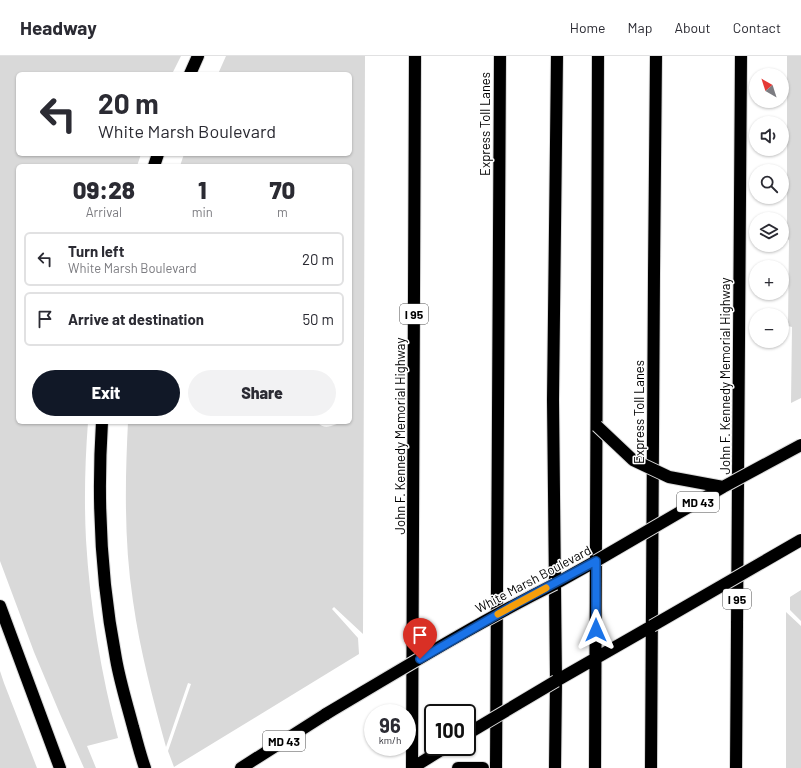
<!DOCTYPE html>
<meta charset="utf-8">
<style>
body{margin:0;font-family:Barlow,sans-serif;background:#f2f2f3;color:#2b2b33;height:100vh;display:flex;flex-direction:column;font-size:15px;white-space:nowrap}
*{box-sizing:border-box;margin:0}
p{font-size:13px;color:#7c7c81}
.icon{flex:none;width:22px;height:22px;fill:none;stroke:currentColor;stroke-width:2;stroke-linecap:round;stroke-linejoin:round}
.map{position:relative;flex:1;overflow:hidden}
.drawer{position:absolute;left:16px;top:108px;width:336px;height:260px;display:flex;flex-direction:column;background:#fff;border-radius:6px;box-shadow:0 1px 3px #0004}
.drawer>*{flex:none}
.hud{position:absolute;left:16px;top:16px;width:336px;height:84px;border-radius:6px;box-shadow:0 1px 3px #0004;background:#fff;color:#2b2b33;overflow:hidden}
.needle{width:26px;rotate:321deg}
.fabs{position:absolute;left:749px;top:12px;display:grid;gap:8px}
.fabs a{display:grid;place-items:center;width:40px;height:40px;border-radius:50%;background:#fff;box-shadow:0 1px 3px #0004;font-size:20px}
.speed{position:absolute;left:364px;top:648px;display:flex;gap:8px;font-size:20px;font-weight:700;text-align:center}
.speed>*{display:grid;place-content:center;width:52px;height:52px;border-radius:50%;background:#fff;box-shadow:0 1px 3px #0004;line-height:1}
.speed small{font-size:10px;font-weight:400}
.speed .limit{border:2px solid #111;border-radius:6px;background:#fff;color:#111}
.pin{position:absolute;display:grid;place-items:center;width:34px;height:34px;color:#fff;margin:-41px -17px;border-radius:50% 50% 50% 0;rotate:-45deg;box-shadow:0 0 4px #0007}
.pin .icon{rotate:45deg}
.me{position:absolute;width:44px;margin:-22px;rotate:0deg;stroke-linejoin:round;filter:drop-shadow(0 0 3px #0008)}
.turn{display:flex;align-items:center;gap:14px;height:84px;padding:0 16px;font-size:18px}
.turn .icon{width:52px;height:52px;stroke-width:2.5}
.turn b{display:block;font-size:28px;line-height:34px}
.eta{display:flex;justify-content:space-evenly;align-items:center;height:68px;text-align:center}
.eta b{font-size:24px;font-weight:800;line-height:28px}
.primary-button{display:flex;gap:8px;margin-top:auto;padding:8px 16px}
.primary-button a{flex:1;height:46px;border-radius:24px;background:#111827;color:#fff;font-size:16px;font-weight:800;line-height:46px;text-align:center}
.primary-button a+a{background:#f2f2f3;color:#2b2b33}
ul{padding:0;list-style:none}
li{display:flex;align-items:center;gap:12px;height:54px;margin:0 8px 6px;padding:0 8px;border:2px solid #e1e1e2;border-radius:6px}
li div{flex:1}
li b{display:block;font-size:15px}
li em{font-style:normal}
header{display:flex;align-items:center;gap:24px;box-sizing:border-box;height:56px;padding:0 20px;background:#fff;border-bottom:1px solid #e1e1e2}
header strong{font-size:19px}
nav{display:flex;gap:22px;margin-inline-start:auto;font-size:14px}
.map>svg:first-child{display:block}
.green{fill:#d9d9d9}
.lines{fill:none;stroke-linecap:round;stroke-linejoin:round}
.highway-casing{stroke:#dbdbdb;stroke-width:14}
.highway{stroke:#000;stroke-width:12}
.highway-bridge-casing{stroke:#dbdbdb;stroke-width:14;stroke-linecap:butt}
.highway-bridge{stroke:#000;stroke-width:12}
.route-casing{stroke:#114b97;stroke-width:10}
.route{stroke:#1a73e8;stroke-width:7}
.slow{stroke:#f59e0b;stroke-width:7}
.labels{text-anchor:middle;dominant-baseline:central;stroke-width:3;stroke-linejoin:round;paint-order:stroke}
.shield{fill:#fff;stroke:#4c4c4c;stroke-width:1}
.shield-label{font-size:12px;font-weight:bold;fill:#000}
.street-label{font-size:13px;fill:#000;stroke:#fff}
</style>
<header>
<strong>Headway</strong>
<nav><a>Home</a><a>Map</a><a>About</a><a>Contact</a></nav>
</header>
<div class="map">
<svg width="801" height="712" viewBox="0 0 801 712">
<rect width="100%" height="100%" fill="#fff"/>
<!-- green -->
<path class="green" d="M0,0H181L172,18H18V98H141L137,110H18V366H88C85,405 84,445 86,484C90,551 101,618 118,682L87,690L96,712H84L60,658L34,596L0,505Z
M226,0H365L363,578L334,551L332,553L358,582L359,598L174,711L168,695L191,628L188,627L166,691C153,643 140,595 133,545C124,486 125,426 128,366H317C324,373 328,371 337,368L338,366H350V110H180L184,98H350V18H218Z
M787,0H801V342L791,347L792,271L788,270L789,184L787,183Z
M801,534V565L790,554V541Z
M786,556L801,570V712H786Z
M0,615L4,627L37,712H0Z"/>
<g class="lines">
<!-- highway casing -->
<g class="highway-casing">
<path id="highway" d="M190,18L198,0
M154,110L158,98
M102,366C97,445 101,525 116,603C120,626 127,648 133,671C137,685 140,698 145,712
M555,528L596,505
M0,550L60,712
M556,625L652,570
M241,712L326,658
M412,712L415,0
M412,712L446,691
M458,712H483
M496,712L500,0
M555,712L556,625L553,344L557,0
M595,712L598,0
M651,712L654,218L656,0
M736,712L741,0"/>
</g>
<!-- highway -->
<use href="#highway" class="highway"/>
<!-- highway-bridge casing -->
<g class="highway-bridge-casing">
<path id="highway-bridge" d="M597,370L633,404L669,421L723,431
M596,505L723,431L801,389
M652,570L801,484
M326,658C402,613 477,567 555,528
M467,678L556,625"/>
</g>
<!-- highway-bridge -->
<use href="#highway-bridge" class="highway-bridge"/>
</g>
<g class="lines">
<!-- route casing -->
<g class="route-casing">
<path id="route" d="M420,603L519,546L596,505V574"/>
</g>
<!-- route -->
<use href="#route" class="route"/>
<!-- slow -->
<path class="slow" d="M498,558L546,532"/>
</g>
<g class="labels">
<!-- shield labels -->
<g class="shield">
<rect x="400" y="248" width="28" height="20" rx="3"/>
<rect x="677" y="436" width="42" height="20" rx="3"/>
<rect x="723" y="533" width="28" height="20" rx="3"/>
<rect x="263" y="675" width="42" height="20" rx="3"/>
</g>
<g class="shield-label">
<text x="414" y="258">I 95</text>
<text x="698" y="446">MD 43</text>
<text x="737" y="543">I 95</text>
<text x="284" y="685">MD 43</text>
</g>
<!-- street labels -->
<g class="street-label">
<text transform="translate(485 68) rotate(-90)">Express Toll Lanes</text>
<text transform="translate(725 320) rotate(-90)">John F. Kennedy Memorial Highway</text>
<text transform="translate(639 356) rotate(-90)">Express Toll Lanes</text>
<text transform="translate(400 380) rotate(-90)">John F. Kennedy Memorial Highway</text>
<text transform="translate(533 523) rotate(-28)">White Marsh Boulevard</text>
</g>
</g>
</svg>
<div class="fabs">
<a><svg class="needle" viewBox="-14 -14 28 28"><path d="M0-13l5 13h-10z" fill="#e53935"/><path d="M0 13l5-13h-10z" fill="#7c7c81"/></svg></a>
<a><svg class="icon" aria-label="sound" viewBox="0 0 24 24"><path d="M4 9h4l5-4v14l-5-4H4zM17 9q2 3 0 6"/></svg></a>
<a><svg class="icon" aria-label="search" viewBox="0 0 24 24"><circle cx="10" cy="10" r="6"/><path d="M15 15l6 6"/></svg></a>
<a><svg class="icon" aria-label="layers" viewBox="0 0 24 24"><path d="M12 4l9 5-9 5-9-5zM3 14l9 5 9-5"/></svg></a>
<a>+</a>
<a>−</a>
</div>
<div class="speed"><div>96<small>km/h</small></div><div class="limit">100</div></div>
<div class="pin" style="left:420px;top:603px;background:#d93025"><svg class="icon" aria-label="arrive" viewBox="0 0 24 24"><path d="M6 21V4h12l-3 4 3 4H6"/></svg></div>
<svg class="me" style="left:596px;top:574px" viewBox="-20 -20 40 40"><path d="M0-17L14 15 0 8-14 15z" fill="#1a73e8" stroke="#fff" stroke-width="4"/></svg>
<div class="hud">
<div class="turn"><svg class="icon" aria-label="left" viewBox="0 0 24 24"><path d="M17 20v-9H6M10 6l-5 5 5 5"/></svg><div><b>20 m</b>White Marsh Boulevard</div></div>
</div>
<section class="drawer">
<div class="eta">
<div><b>09:28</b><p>Arrival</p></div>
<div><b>1</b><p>min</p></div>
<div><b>70</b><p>m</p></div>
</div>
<ul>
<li><svg class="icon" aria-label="left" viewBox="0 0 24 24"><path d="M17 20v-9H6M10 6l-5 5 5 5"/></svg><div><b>Turn left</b><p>White Marsh Boulevard</p></div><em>20 m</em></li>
<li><svg class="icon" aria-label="arrive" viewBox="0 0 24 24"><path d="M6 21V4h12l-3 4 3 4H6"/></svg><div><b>Arrive at destination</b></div><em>50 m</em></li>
</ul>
<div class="primary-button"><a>Exit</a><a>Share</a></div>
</section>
</div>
